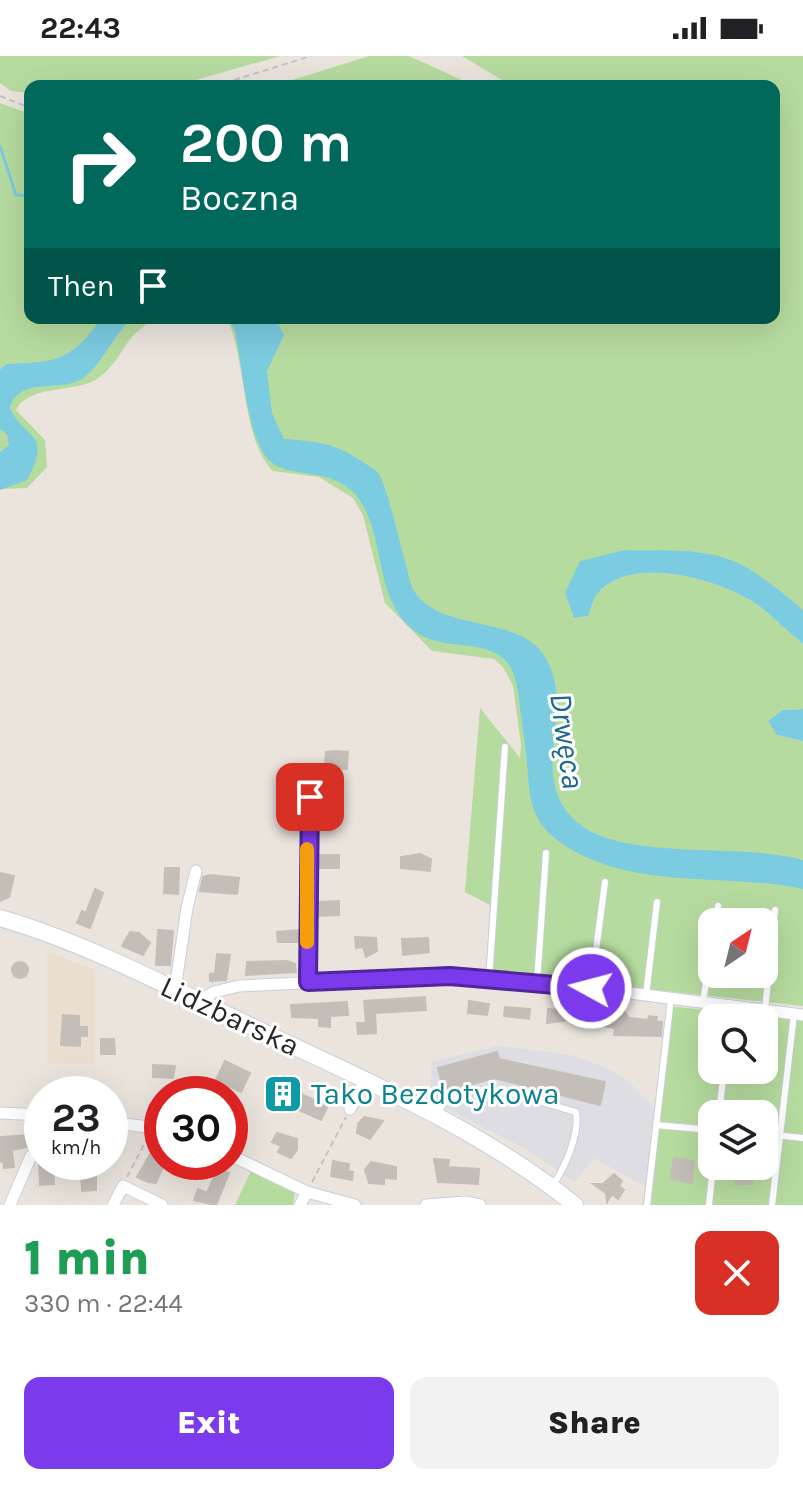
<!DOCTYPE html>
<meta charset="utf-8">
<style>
body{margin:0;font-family:Karla,sans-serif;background:#f2f2f2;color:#202124;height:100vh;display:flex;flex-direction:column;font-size:30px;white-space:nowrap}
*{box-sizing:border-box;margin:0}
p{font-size:26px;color:#757577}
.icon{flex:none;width:44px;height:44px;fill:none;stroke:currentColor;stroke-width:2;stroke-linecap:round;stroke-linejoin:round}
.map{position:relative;height:1149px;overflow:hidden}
.details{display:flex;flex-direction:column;background:#fff;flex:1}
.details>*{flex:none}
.top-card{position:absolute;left:24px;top:24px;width:756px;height:244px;border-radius:16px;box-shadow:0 8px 32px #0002;background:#00695c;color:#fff;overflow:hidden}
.needle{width:52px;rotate:35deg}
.tools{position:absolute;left:698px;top:852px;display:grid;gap:16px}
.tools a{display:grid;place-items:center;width:80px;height:80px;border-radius:16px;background:#fff;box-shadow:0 8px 32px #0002;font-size:40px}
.speed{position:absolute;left:24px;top:1020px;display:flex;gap:16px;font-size:40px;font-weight:700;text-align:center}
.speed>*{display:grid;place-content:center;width:104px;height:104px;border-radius:50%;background:#fff;box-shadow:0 8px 32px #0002;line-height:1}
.speed small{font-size:20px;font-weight:400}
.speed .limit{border:12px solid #d22;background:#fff;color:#111}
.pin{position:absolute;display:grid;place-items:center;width:68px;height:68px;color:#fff;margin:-34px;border-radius:16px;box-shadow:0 4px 12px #0006}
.me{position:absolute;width:88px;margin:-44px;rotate:277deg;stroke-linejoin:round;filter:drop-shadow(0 0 6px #0008)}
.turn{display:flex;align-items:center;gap:28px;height:168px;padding:0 24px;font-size:36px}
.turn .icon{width:104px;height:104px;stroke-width:2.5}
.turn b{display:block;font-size:56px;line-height:68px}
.then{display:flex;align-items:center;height:76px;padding:0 24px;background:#0003;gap:16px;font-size:30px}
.round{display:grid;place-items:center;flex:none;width:84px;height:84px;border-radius:16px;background:#f2f2f2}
.overview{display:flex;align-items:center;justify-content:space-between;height:136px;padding:0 24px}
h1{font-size:48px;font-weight:800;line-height:60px;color:#1e9e55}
.action{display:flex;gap:16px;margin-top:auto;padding:16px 24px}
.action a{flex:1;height:92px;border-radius:16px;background:#7c3aed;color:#fff;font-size:32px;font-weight:800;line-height:92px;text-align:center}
.action a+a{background:#f2f2f2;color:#202124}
.status{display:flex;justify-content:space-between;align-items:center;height:56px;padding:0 40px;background:#fff;direction:ltr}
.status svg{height:22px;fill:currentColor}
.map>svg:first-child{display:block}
.industrial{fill:#dedde3}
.education{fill:#eadfce}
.green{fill:#b6db9f;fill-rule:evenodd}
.water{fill:#7bcbe1}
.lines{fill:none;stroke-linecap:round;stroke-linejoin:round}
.stream{stroke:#7bcbe1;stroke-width:3}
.building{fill:#c3beb8;stroke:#c5bfb7;stroke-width:2}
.service-casing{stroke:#cbcfda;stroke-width:8}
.minor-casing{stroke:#cbcfda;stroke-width:13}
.secondary-casing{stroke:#cbcfda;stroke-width:18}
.path{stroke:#c3c3c3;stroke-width:2;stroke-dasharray:6 4;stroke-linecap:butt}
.service{stroke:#fff;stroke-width:6}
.minor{stroke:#fff;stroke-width:11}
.secondary{stroke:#fff;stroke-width:16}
.route-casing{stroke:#51269a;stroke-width:20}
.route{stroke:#7c3aed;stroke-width:14}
.slow{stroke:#f59e0b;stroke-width:14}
.labels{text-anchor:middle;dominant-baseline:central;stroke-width:6;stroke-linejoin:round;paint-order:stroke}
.street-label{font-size:30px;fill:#292929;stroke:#fff}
.culture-label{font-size:30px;fill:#0d838f;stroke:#fff;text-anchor:start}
.water-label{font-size:32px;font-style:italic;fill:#1c6a8b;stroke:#fff}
</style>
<div class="status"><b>22:43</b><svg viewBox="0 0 49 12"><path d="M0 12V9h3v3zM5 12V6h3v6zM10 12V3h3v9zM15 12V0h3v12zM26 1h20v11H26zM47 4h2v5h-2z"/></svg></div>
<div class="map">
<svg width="803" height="1149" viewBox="0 0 803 1149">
<rect width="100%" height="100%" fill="#eae4dd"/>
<!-- industrial -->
<path class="industrial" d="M497,990L571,999L605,1011L629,1026L655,1053L646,1131L594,1102L575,1126L526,1093L431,1045V1006Z"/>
<!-- education -->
<path class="education" d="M47,896L95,914V1008H47Z"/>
<!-- green -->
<path class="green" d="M0,0H280L175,30H30V37L11,35L0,27Z
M369,0H409L475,30H273Z
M462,0H803V554L777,533L726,502L672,495L625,494L565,537L575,562L588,560C591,553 593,542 598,537C631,498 719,523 755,547C772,559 787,575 803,588V653L783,654L777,679L803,685V950L486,916L490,849L465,836L480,652L520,702L521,688L513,630L503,611L494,603L432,595L385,547L363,459L353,442L319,421L273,415C241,384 247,304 227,262H774V30H532L507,27ZM712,866H764V918H712Z
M0,47L30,58V262H155C147,268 138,274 131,282C118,300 110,318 89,327C67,335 27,331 16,354L45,384L47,411L27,432L0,433Z
M667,950L803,964V1149H643ZM712,962H764V1014H712ZM712,1058H764V1110H712Z
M251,1115L295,1136L293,1149H235Z"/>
<!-- water -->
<path class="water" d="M102,262H132C115,277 98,315 80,324C56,336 18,321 10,352C25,385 53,375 27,424L0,434V396L9,389L7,378L0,373V314L6,308C58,306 69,306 102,262Z
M229,262H275L284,279L267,315L272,357L284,383C319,386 333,386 363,406C367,409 376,413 378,417C387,429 398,481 403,498C407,510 409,529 416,538C446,577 518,558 545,601C578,654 524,721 578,767C625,806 741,786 803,804V833C722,816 628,836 557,784C526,760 530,732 526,697C524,679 521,661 519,643C517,630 515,614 505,604C484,583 443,594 419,578C370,546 389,477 355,438C329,408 281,426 264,398C246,369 242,309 235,275Z
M625,494C656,495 694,492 725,502C753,511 781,536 803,554V588C787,575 772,559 755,547C719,523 631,498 598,537C593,542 591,553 588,560L574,562L565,537L580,505Z
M803,653V685L777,679L768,665L783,654Z"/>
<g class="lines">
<!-- stream -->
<path class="stream" d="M0,90L16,139L30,140"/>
</g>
<!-- building -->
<path class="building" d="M336,695L348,696L347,713L325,711L326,696Z
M420,798L431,803L430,815L401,812V801Z
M319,799H339V812H319Z
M165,812H179L178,838L164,837Z
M0,817L14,820L9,841L0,845Z
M210,819L239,822L237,838L200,835L203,821Z
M95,833L103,837L90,872L77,867L82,855L86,857Z
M339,845V859L317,860V846Z
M158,874L173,875L170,909H156Z
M300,874V886H278L277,876Z
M130,876L139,877L150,887L143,899L122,890Z
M355,881L376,882L377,895L366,901L363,891L356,892Z
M428,882L429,896L403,899L402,883Z
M217,898L230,899L226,924L210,925V918L215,917Z
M287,905L295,908L296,916L246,919L247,906Z
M12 914a8 8 0 1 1 16 0a8 8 0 1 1-16 0Z
M425,941L426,954L375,957L376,977L358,978L357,967H366L364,945Z
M469,945L489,948L487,959L468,957Z
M347,946L348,959L330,960V971L319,970V962L292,961L291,949Z
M505,951L530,953L529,963L504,960Z
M548,953L620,961L625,956L629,962L648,964L649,960L657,961L656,965L662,966L661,980L614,979L615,972L569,964L547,967Z
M63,959L79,960V971H87V980H80V990L61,989Z
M101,983H114L115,998H101Z
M497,996L499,1003L605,1026L600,1049L494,1022L444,1036L438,1012Z
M225,1005L250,1017L241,1036L216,1024Z
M153,1009L175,1010L173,1022L153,1021Z
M274,1026L328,1050L321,1064L268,1040Z
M364,1061L383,1065L370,1083L357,1077L358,1068Z
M277,1077L297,1083V1094L291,1102L278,1096L281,1090L272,1086Z
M32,1079V1090L12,1094L14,1111L4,1112L3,1105L0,1106V1081Z
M160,1081L162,1113L156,1127L148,1126L137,1121Z
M674,1102L694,1105L692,1127L671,1123Z
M434,1103L449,1104L448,1111L479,1113L478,1128L438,1126Z
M333,1105L349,1108L348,1115L353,1116L352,1124L331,1120Z
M39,1106H53L54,1128L40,1129Z
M371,1106L396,1111V1123L384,1122V1128L369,1127L365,1114Z
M218,1112L229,1117L216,1149L194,1144L198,1133L207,1137Z
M96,1113V1134L82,1135L81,1114Z
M737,1113L754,1115L752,1128H735Z
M614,1118L622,1125L619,1130L624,1134L618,1143L612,1138L607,1146L606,1137L593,1128H603Z"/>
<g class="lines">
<!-- service casing -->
<g class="service-casing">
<path id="service" d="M715,866L718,850
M489,923L505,691
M537,926L546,797
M591,932L605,826
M646,939L657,846
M703,946L712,888
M765,954L775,854
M719,1058L724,1014
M436,1059C460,1011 536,1046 576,1056C580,1078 565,1111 553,1129
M656,1069L712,1074
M764,1078L803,1082
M647,1149L671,942
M709,1149L713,1110
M772,1149L794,958"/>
</g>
<!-- minor casing -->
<g class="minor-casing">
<path id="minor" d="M308,926L310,741
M175,934L187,852L196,815
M199,945L214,936L239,930L450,920L550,927L803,959
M350,1053L365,1024
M0,1057L42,1059
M110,1066L162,1073
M230,1099L307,1136L355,1149
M10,1149L31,1100L42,1094
M113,1149L123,1130L162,1149
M300,1149L307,1136
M426,1149L465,1146L480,1149"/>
</g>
<!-- secondary casing -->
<g class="secondary-casing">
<path id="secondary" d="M0,862C89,888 173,933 257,973C367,1025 479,1072 575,1149"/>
</g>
<!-- path -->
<path class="path" d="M215,30L311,0
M0,40L30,52
M127,1121L148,1081
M312,1126L346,1061"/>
<!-- service -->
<use href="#service" class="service"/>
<!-- minor -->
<use href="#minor" class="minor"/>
<!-- secondary -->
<use href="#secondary" class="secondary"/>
</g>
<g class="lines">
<!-- route casing -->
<g class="route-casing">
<path id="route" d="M310,741L308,926L450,920L591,932"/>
</g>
<!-- route -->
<use href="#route" class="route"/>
<!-- slow -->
<path class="slow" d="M307,886V793"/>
</g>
<!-- icons -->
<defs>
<g id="building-square" transform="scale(2)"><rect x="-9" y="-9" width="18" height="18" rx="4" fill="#0f9aa8" stroke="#fff"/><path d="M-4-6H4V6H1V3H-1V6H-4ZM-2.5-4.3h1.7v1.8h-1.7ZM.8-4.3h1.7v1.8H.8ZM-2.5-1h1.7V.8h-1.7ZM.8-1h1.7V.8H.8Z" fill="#fff"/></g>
</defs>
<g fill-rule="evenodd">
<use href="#building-square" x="283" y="1038"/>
</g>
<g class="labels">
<!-- street labels -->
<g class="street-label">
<text transform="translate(230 960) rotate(25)">Lidzbarska</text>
</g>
<!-- culture labels -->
<g class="culture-label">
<text x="311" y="1038">Tako Bezdotykowa</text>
</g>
<!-- water labels -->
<g class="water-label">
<text transform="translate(567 685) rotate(82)">Drwęca</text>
</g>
</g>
</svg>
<div class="tools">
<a><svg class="needle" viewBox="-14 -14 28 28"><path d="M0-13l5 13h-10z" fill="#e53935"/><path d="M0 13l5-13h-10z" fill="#757577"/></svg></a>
<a><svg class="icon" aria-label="search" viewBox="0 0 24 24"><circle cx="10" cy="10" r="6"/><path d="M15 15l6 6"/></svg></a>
<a><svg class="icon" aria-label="layers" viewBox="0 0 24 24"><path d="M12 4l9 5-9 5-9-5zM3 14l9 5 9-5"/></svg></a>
</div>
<div class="speed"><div>23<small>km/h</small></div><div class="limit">30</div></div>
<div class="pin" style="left:310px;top:741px;background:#d93025"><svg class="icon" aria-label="arrive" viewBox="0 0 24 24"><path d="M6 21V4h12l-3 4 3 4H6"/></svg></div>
<svg class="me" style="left:591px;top:932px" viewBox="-20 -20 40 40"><circle r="17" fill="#7c3aed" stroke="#fff" stroke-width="3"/><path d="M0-11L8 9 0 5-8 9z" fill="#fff"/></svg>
<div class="top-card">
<div class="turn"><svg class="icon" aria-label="right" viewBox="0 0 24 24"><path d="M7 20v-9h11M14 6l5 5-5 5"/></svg><div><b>200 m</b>Boczna</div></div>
<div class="then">Then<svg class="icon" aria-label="arrive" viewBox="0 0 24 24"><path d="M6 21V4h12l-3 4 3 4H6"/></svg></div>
</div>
</div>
<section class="details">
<div class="overview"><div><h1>1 min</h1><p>330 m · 22:44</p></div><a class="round" style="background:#d93025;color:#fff"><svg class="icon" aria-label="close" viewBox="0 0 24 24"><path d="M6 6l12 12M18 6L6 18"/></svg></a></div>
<div class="action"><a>Exit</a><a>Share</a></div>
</section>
